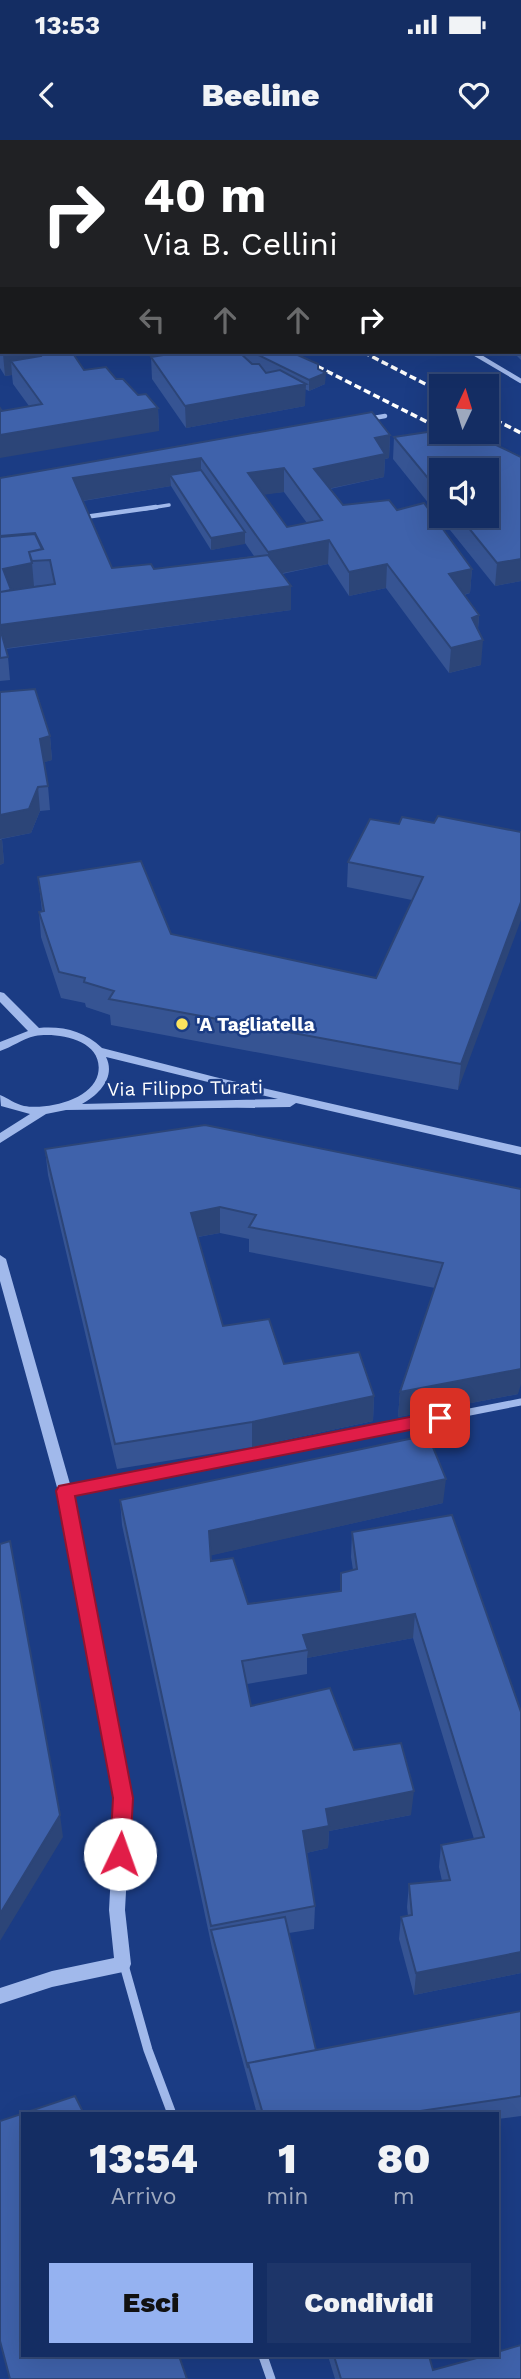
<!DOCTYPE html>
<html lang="it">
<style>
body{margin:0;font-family:"Work Sans",sans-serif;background:#1d3569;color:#f1f3f6;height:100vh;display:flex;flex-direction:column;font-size:26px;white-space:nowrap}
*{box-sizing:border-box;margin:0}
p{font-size:23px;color:#9da8be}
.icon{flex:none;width:38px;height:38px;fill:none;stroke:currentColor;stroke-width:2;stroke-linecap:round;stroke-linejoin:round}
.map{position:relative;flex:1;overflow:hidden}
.drawer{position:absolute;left:21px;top:1972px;width:478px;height:245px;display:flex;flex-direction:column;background:#142d63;border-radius:0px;box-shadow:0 7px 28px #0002,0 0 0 2px #334978}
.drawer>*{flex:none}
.banner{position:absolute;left:0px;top:0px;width:522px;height:214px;box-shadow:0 7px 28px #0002,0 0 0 2px #334978;background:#202124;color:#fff;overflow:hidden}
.needle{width:46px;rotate:4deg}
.tools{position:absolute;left:429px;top:234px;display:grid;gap:14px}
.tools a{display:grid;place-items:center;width:70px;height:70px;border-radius:0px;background:#142d63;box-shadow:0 7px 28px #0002,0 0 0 2px #334978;font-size:35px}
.pin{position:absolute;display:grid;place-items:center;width:60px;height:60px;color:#fff;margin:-30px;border-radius:14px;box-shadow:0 4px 10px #0006}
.me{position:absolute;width:77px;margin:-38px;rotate:3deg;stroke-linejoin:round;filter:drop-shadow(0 0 5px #0008)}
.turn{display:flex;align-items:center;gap:24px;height:147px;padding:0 28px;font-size:32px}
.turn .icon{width:91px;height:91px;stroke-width:2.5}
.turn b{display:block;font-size:49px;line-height:60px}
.lanes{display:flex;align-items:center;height:66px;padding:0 28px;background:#0003;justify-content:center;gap:35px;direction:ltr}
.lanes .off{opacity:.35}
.eta{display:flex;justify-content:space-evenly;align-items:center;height:119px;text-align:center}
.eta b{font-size:42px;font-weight:800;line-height:49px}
.primary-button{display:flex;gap:14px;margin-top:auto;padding:14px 28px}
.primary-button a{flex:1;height:80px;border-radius:0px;background:#95b2f1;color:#111;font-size:28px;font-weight:800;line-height:80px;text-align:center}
.primary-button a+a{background:#1d3569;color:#f1f3f6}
.status{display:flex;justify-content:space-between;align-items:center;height:49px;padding:0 35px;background:#142d63;direction:ltr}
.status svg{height:19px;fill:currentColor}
header{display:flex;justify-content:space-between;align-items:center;height:91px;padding:0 28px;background:#142d63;font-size:32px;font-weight:800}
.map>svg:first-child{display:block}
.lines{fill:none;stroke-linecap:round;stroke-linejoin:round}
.service-far1{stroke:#a1b9eb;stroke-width:3.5}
.service{stroke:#a1b9eb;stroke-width:4.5}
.minor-far2{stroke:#a1b9eb;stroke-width:4.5}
.minor-far1{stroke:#a1b9eb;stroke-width:7}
.minor{stroke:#a1b9eb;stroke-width:9}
.tertiary{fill:#a1b9eb;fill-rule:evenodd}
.rail{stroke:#fff;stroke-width:3.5;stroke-dasharray:7 3.5;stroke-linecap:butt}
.wall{fill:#365493;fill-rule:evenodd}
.shaded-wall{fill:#2c4578}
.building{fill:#3f62ab;stroke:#2c4578;stroke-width:2;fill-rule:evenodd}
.route{fill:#e11d48;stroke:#92132f;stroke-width:2}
.poi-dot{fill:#fce35e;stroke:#1b3c84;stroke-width:2.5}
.labels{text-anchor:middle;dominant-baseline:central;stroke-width:5;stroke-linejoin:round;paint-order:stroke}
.poi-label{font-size:19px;font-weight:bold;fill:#fff;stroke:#1b3c84;text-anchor:start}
.street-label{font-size:19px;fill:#fff;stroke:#1b3c84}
</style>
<div class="status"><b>13:53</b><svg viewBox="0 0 49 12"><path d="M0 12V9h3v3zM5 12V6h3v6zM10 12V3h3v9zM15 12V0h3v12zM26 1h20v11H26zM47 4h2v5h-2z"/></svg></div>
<header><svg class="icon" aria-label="back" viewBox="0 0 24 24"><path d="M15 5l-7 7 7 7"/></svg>Beeline<svg class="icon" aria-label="heart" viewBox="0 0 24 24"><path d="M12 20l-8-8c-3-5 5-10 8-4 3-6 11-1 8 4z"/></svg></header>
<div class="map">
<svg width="521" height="2239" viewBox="0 0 521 2239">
<rect width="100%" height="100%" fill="#1b3c84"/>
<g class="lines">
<!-- service-far1 -->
<path class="service-far1" d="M98,0L104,2
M144,369L169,365"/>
<!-- service -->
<path class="service" d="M85,377L156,367"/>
<!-- minor-far2 -->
<path class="minor-far2" d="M472,212L521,241
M368,279L385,276"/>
<!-- minor-far1 -->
<path class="minor-far1" d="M65,1351L521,1262"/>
<!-- minor -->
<path class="minor" d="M124,1825L148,1910L172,1974
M263,2216L271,2239"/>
<!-- tertiary -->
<path class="tertiary" d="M0,852L4,853L39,888C63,886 84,891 102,908L215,937L521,1007V1015L296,963L290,967L66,970L46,974L0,1003V993L30,974L1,966L0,955C8,958 15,964 24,966C47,970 92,960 98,934C105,900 58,892 35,896C22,899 12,907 0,911V902L28,891L0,862ZM106,917L278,959L82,964C99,955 116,937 106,917Z
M0,1115L6,1119L72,1351L131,1659L125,1770L131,1824L129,1829L123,1832L52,1847L0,1864V1848L52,1831L114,1818L109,1770L115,1659L58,1351L0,1141Z"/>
<!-- rail -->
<path class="rail" d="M289,212L441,289
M363,212L441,252
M486,275L521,293"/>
</g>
<!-- wall -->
<path class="wall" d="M0,0L2,2V23L0,22Z
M0,35H2V64L0,63Z
M0,75L2,76V99L0,98Z
M520,121H521V220L513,212H520Z
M0,197L2,212H72L84,230L116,239L158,268L159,291L2,271L29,266L13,244L12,235L5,236L0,228Z
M171,212H291L318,229L325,244L309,251L305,249V266L186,288L152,239L151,217L171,214Z
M390,295L389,318L385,319L384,337L330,349L343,365L397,370L472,429L470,453L464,455L479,475L478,490L481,525L449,533L386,448L349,456L328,424L282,434L291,446V470L6,509L8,517L10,540L0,541V338ZM171,346L211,410L245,403L254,416L154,429L112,428L83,361ZM284,352L307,383L287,387L263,354ZM47,445L11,450L34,446Z
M394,297L521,317V441L495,446L393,319ZM441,331L486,376H441Z
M0,552L50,596L52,620L44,622L48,646L50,670L40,671L31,693L2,699L4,723L0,725Z
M434,683L521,692L458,950L111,885L110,875L86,867L85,863L61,858L41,797L39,772L42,771L38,737L171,794L376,838L412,760L347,747L348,722L399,684Z
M45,1009L521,1049L518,1254L398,1277L400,1252L435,1148L249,1112V1099L220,1093L198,1097L223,1186L284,1224L374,1256L373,1281L252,1307L117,1329L48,1035Z
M120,1360L443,1363L211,1415V1421L248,1464L340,1452L341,1433L353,1430L351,1417L352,1392L521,1572V1833L414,1855L399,1799L401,1777L408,1776L407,1767L409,1744L442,1741L439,1727L441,1705L474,1699L413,1498L307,1518V1534L247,1544L251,1566L354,1610L411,1675L329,1691L328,1708L306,1713L315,1766L314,1789L289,1793L316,1910L521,1871V1976L497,1979V1974H257L212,1808L122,1385Z
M328,2216H429L433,2230L521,2239H335Z"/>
<!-- shaded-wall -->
<path class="shaded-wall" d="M520,138H521V158L520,159Z
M13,212H39L40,230L11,221L12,235L5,236L3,214Z
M326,233L325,244L309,251V240Z
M306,244L305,266L186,288L185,266Z
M158,268L159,291L0,318V295Z
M390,295L389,318L385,319L384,337L313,352L314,329L375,298Z
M201,318V341L170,335L171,346L75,362L73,338Z
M284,328V352L248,357V333Z
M245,392V404L211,410V398Z
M329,400L328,424L268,436V412Z
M521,419V441L495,446L497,423Z
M32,423L34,446L5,451L3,429Z
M387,424L386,448L349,456V432Z
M472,429L470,453L447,458L449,434Z
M291,446V470L1,509L0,485Z
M479,475L477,500L472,478Z
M483,500L481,525L449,533L451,508Z
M50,596L52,620L42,623L40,599Z
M38,647L40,671L31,693L0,699V675Z
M2,699L4,723L0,725V700Z
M521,762V780L458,950L461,924Z
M220,1067V1093L191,1098V1073Z
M521,1229V1244L518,1254L398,1277L400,1252Z
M374,1256L373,1281L252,1307V1282Z
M446,1339L443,1363L209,1416V1391Z
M415,1474L413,1498L307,1518L308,1510L303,1495Z
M414,1651L411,1675L329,1691L328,1708L302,1714L303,1691L326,1669Z
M60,1675L63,1697L0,1801V1774Z
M521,1812V1833L414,1855L416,1833Z"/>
<!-- building -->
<path class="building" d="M0,0H84L89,2H2V13L0,12Z
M184,0H255L257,2H183Z
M346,0H389L391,2H339Z
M0,35H2V54L0,53Z
M0,75L2,76V89L0,88Z
M520,121H521V138H520Z
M520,155L521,157V197L520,196Z
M0,197H2V212L0,208Z
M40,212H72L84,230L106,227L116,239H123L138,255L146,254L158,268L0,295V268L2,271L42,264L11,221L41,216Z
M182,212H239L252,224H259L266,233L280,230L306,244L185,266L151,217Z
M252,212H291L318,224V229L326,233L309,240Z
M372,272L390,295L375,298L385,314L314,329L343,365L389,360L397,370L424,363L472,429L449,434L479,475L472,478L483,500L451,508L387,424L349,432L329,400L268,412L201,318L73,338L112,428L151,424L154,429L268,415L291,446L0,485V452L55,444L50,420L32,421L29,412L43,409L35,393L0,396V338ZM284,328L322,380L287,387L248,333Z
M441,290V292H469L521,317V419L497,423L459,376H486V331H441V354L394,297Z
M201,330L245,392L211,398L170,335Z
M35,394L42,409L29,412L32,423L3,429L11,450L0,452V397Z
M0,488L8,517L0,518Z
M35,549L50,596L40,599L48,646L38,647L29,669L0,675V552Z
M438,676L521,692V762L461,924L109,859L114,851L84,842L85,838L59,832L39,772L44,771L38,737L141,721L171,794L376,838L423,737L348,722L370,679L399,684L402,677L434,683Z
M205,985L521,1049V1229L400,1252L443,1123L249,1087L256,1075L220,1067L191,1073L223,1186L269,1179L284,1224L359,1212L374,1256L252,1282L115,1304L45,1009Z
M428,1295L446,1339L209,1391L211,1421L233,1418L248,1464L341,1451V1433L357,1429L352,1392L452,1375L521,1572V1812L416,1833L401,1777L412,1775L409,1744L450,1740L441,1705L484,1697L415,1474L303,1495L308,1510L242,1521L251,1566L330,1548L354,1610L401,1603L414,1651L326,1669L329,1686L303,1691L315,1766L211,1786L120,1360Z
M10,1401L60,1675L0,1774V1404Z
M285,1777L316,1910L248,1923V1928L211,1790Z
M521,1871V1956L400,1974H263L248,1923Z
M75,1956L84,1974H23V2216H179L187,2239H10L0,2201V1981Z
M521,2205V2239H341L334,2216H429L433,2230L484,2216H497V2212Z"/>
<!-- route -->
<path class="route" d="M440,1271L449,1278L440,1284L75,1356L133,1658L130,1714L127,1721L120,1723L113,1721L110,1714L113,1658L56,1351L59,1346Z"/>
<!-- markers -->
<circle class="poi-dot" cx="182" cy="884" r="7"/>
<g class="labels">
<!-- poi labels -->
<g class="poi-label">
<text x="196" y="884">'A Tagliatella</text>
</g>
<!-- street labels -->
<g class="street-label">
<text transform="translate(185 948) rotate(-1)">Via Filippo Turati</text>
</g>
</g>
</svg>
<div class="tools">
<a><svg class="needle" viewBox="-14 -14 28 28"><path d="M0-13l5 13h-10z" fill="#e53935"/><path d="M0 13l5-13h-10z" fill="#9da8be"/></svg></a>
<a><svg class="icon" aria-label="sound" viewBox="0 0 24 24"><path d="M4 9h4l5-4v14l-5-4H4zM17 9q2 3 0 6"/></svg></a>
</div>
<div class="pin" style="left:440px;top:1278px;background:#d93025"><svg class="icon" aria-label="arrive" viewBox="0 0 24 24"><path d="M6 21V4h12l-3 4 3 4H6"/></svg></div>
<svg class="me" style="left:120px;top:1714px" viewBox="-20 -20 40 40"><circle r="19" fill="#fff"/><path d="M0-13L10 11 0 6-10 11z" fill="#e11d48"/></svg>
<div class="banner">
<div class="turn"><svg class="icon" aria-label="right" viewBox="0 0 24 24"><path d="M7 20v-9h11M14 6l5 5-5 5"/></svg><div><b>40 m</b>Via B. Cellini</div></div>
<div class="lanes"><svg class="icon off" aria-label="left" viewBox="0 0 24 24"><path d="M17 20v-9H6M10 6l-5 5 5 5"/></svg><svg class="icon off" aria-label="ahead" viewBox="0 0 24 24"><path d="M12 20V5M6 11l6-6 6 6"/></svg><svg class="icon off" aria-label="ahead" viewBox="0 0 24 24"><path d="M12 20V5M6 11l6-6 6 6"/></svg><svg class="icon" aria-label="right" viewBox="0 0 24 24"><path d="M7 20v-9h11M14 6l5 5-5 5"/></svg></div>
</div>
<section class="drawer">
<div class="eta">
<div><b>13:54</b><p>Arrivo</p></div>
<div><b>1</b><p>min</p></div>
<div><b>80</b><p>m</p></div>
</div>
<div class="primary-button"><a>Esci</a><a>Condividi</a></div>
</section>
</div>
